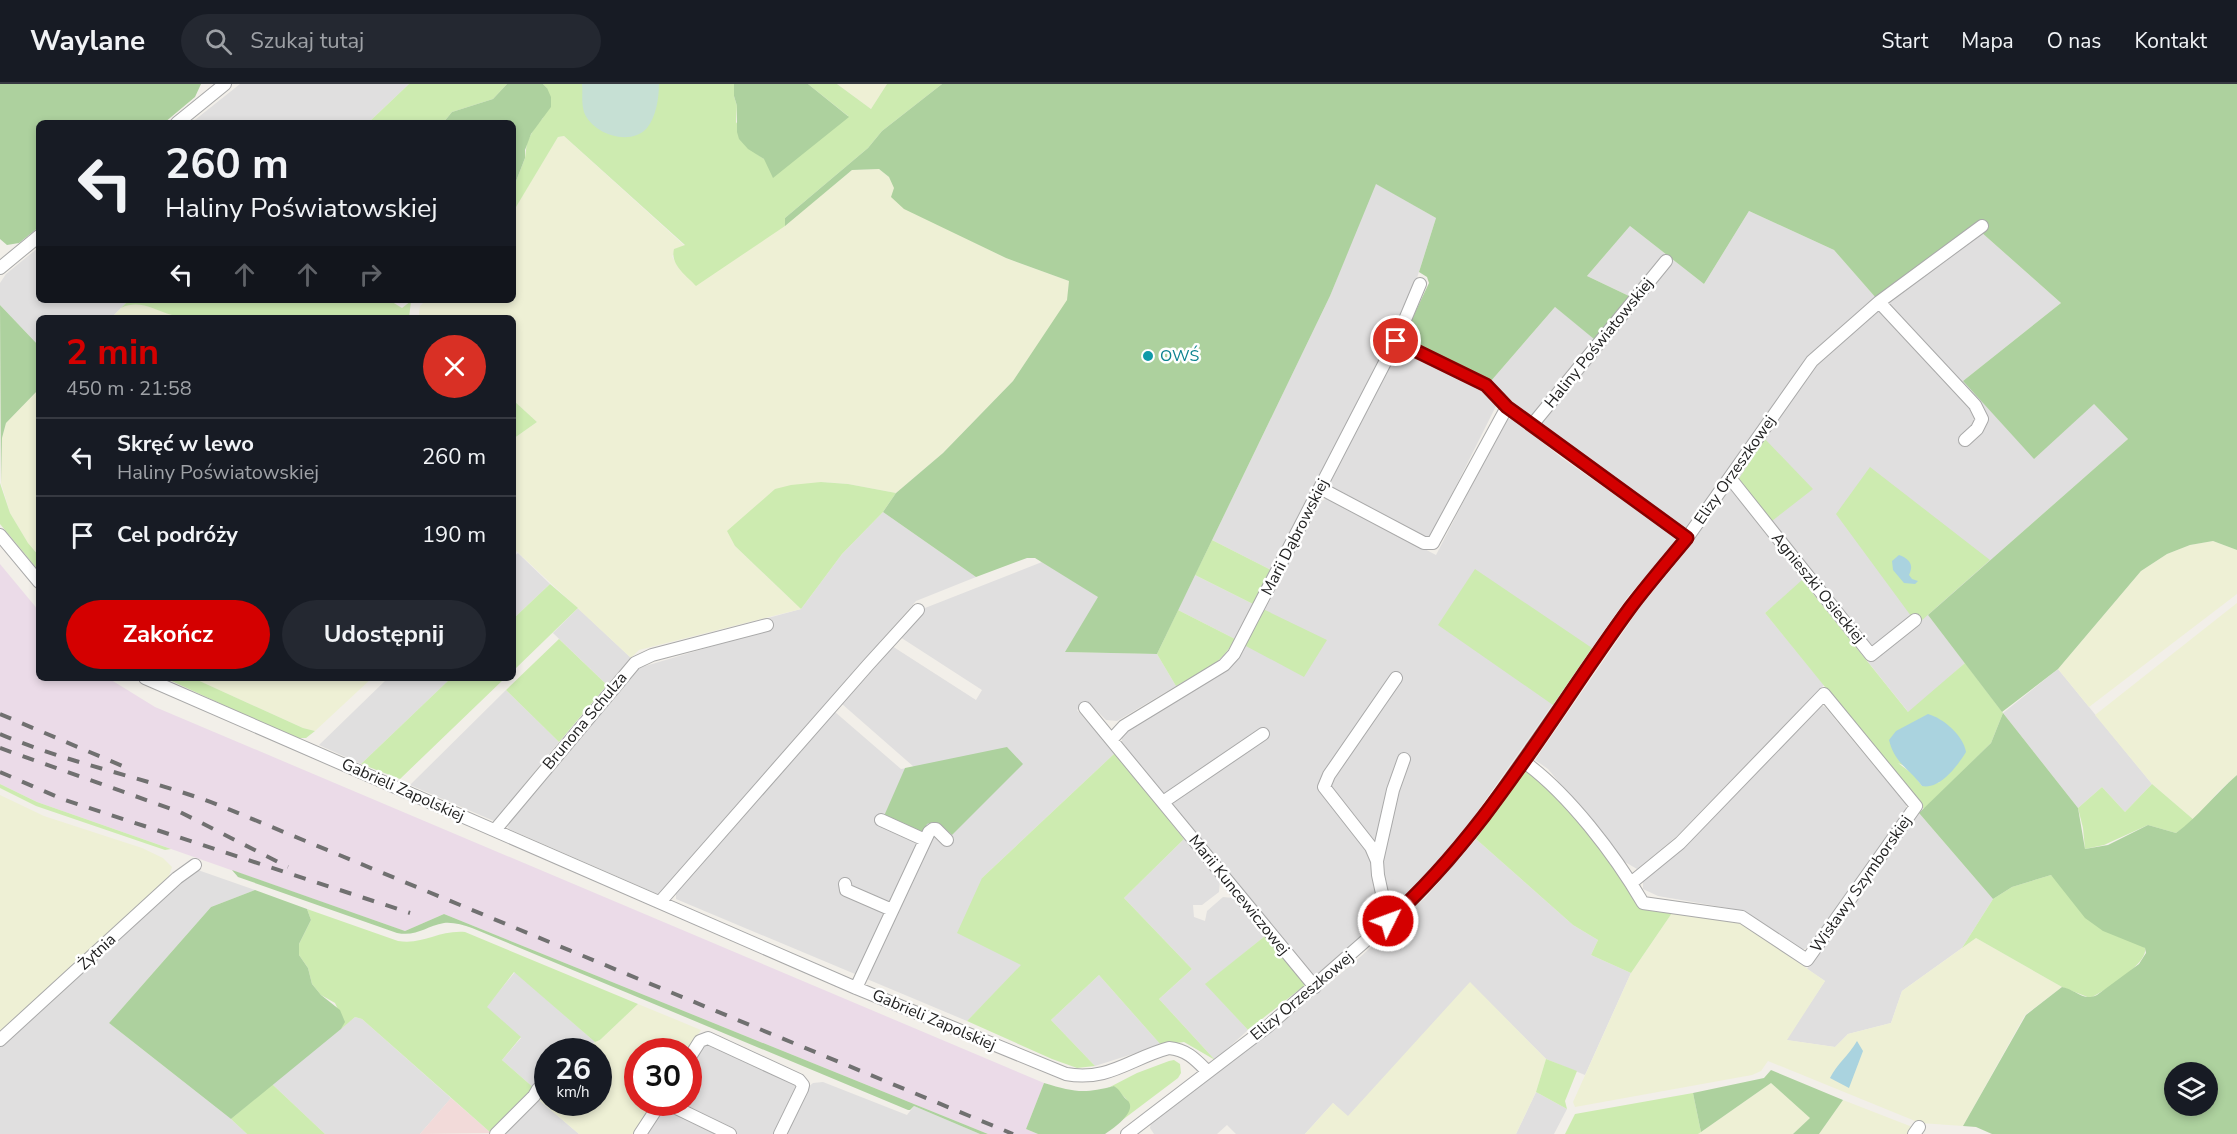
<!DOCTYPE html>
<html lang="pl">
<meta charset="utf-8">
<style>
body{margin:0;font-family:"Nunito Sans",sans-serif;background:#242831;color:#f1f3f6;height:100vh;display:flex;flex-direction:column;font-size:22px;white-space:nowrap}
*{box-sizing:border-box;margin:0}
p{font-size:20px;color:#9ea1a6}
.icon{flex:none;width:33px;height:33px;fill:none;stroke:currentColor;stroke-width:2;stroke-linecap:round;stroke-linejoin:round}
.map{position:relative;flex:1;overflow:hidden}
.details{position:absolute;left:36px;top:231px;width:480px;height:366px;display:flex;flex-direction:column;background:#171b24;border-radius:9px;box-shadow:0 3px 9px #0003}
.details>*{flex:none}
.top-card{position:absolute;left:36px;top:36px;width:480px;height:183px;border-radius:9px;box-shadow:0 3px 9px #0003;background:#171b24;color:#f1f3f6;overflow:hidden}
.tools{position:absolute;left:2164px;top:978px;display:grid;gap:12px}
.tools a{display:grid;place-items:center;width:54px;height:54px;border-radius:50%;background:#171b24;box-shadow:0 3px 9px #0003;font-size:30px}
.speed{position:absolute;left:534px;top:954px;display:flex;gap:12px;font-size:30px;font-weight:700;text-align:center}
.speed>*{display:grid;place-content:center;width:78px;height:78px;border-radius:50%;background:#171b24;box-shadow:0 3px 9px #0003;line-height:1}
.speed small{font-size:15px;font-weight:400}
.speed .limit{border:9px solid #d22;background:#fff;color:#111}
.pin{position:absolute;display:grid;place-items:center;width:51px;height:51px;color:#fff;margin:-26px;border:3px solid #fff;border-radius:50%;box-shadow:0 2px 6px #0007}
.me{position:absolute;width:66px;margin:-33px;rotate:48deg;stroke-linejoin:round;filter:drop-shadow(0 0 4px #0008)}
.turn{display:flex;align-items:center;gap:21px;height:126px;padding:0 30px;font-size:27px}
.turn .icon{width:78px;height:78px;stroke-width:2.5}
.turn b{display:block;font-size:42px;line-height:51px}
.lanes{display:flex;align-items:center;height:57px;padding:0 30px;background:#0003;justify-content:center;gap:30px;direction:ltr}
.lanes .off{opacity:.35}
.round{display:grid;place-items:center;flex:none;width:63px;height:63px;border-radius:32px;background:#242831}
.head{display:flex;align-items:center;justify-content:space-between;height:102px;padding:0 30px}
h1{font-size:36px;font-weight:700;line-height:45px;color:#d40000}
.button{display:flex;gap:12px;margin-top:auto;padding:12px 30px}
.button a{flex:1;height:69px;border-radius:36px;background:#d40000;color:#fff;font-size:24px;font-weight:700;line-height:69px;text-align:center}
.button a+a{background:#242831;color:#f1f3f6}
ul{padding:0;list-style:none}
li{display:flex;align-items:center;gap:18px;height:78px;padding:0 30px;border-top:2px solid #363941}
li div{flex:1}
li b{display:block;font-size:22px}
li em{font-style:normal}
header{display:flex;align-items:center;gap:36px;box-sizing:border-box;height:84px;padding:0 30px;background:#171b24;border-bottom:2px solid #363941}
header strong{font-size:28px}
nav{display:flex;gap:33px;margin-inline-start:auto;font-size:21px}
.search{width:420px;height:54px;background:#242831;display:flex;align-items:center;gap:15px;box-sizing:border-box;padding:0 21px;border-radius:33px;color:#9ea1a6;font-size:22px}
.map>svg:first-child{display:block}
.residential{fill:#e0dfdf}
.commercial{fill:#f2dad9}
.industrial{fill:#ebdbe8}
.farmland{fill:#eef0d5}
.grass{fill:#cdebb0;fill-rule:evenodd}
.forest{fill:#add19e;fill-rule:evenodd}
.wetland{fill:#c6e0d4}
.water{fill:#aad3df}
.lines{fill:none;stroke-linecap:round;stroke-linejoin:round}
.street-casing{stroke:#a9a9a9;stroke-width:14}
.street{stroke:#fff;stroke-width:12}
.rail{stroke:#707070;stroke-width:4;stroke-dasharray:12 12;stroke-linecap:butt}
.route-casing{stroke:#8a0000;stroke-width:15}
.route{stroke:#d40000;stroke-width:10}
.culture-dot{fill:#0f9aa8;stroke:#fff;stroke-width:2}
.labels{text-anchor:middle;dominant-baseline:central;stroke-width:5;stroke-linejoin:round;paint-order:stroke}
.street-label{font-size:16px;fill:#222;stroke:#fff}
.culture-label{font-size:16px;fill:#0d838f;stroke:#fff;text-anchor:start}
</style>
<header>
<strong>Waylane</strong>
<div class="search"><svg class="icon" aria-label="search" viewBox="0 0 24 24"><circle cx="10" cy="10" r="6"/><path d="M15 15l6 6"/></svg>Szukaj tutaj</div>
<nav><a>Start</a><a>Mapa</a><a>O nas</a><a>Kontakt</a></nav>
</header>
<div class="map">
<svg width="2237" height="1050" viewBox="0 0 2237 1050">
<rect width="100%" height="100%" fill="#f2efe9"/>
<!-- residential -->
<path class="residential" d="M240,0H409L368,39H191Z
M1375,99L1436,134L1417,194L1395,246L1271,486L1212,456L1330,212Z
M1749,127L1834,166L1876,214L1981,148L2061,219L1963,297L2094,320L2128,355L1928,531L1965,579L1909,629L1803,497L1765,529L1824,601L1677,752L1637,785L1625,778L1548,685L1535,676L1641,522L1695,456L1525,329L1491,297L1555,223L1594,254L1629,212L1587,192L1630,142L1704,200Z
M39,163V216H129L111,234H39V262L0,221V199L6,190Z
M1399,262L1483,304L1497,320L1431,452H1422L1329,404L1328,398Z
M1506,335H1513L1562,374L1678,455L1627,514L1445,774L1408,814L1316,896L1122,662V651L1126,646L1234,578L1319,418L1326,415H1330L1436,471Z
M883,428L976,493L916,517L660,811L509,745L507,742L635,585L771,545L768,534L801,525L842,470Z
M518,469L550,500L513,535V473Z
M1042,478L1099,513L1066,568L1157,570L1176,602L1117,637L1106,636L1087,617L1077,626L1115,669L982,794L1022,881L967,937L676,815V809L835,628L901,685L914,683L842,620L892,562L976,616L982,606L900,553L925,524Z
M1195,491L1253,520L1235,555L1178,526Z
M578,524L631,574L607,601L553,549Z
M2058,585L2152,700L2125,728L2102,703L2078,724L2003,629Z
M388,594H451L361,680L319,661Z
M506,606L559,658L494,737L410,701Z
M1820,621L1825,623L1906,720V727L1811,862L1802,866L1745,827L1658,812L1643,805V797L1689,759Z
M1919,729L1993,815L1962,864L1902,907L1891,939L1848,950L1835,963L1786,956L1825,897L1807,885Z
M1184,755L1220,796L1219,808L1202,821H1193L1194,833L1205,837L1207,827L1223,813L1234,814L1265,852L1206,900L1248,946L1215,976L1159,915L1192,885L1124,814Z
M1476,755L1573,841L1598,856L1591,871L1631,889L1585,991L1546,975L1470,899L1348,1033L1333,1019L1305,1050H1236L1227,1041L1217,1050H1154L1150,1044L1151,1038L1290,932L1358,875L1426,813Z
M195,785L255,806L211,823L109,939L231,1035L247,1050H0V962L180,795Z
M515,888L595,958L585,967L548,968L547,1001L542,1006L535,1005L502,976L521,954L486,923Z
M1099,891L1161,961L1095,982L1051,936Z
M355,933L362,935L451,1014L420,1050H325L272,1000Z
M706,957L799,998L775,1050H643L664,1019L688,1018L689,983Z
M823,998L907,1031L914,1022L980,1050H786L807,1004L813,999Z
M1536,1008L1567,1025L1554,1050H1516Z
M539,1016L579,1050H503Z"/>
<!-- commercial -->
<path class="commercial" d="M451,1014L491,1049L420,1050Z"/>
<!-- industrial -->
<path class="industrial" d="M0,480L39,527V594H108L155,623L1044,999L1026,1045L1038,1050H988L444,830L405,847L37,718L0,700Z"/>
<!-- farmland -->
<path class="farmland" d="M837,0H887L871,25Z
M564,52L685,162L672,172L677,181L696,201L784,142L852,86L879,85L889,93L895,104L927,135L1006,174L1069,197L1068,216L1013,297L943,369L896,409L848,400L821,398L735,462L801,525L639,566L631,574L513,464V355L537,338L513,316V234H421L419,230L420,222L426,216H513V127L558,53Z
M138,219L173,231L201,234H111L121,224L130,220Z
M39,305V472L28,459L10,429L1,399L2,354L6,339Z
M2213,457L2237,466V510L2089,623L2058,585L2141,487L2167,470L2190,461Z
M2237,519V691L2219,707L2194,736L2152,700L2095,631Z
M193,594H372L315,647L303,644Z
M0,711L44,732L142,764L163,774L172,783L169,792L152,809L0,948Z
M1672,829L1741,839L1825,897L1787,956L1835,963L1848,950L1891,939L1902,907L1976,854L2062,903L2025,931L1963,1042L1920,1039L1768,977L1761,987L1752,991L1575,1023L1573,1018L1631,889Z
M1470,898L1546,975L1536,1008L1516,1050H1305L1333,1019L1348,1032Z
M638,920L701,946L687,967L638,968V1018L654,1019L633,1050H579L539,1016L542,1006L547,1001L548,1018H598V968L585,967L595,958L600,956Z
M1771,999L1811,1034L1793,1050H1698Z
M1843,1016L1915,1044L1910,1050H1819Z"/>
<!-- grass -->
<path class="grass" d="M409,0H507L493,15L452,28L443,39H368Z
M543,0H734V12L737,22L736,38L757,70L764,75L848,32L808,0H837L871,25L887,0H942L882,47L868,64L785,134V142L696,202C686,191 670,181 674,165L685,161L564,52L558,53L516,123L513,120V105L525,74L527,58L535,43L543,34L547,4Z
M129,216H389L402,224L411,217L409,234H201C191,233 181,233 172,231C153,226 140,215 121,224Z
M513,316L537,338L513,355Z
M1765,355L1813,405L1772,437L1738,396Z
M1870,383L1990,476L1921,537L1911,532L1836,430Z
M821,398L848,400L896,409L883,428L842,470L801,525L735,462L727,447L775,405L791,401Z
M0,399L10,429L28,459L39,472V487L0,440Z
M1212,456L1271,486L1253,520L1195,491Z
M1475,485L1592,564L1553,621L1438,541Z
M1802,496L1908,628L1965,579L2003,629L1991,659L1924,725L1765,529ZM1898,679L1940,698L1922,702L1914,691Z
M550,500L578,524L513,587V535Z
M1263,525L1327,556L1304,593L1244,561Z
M1178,526L1235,555C1219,583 1203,587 1176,602L1157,570Z
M559,555L607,601L559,658L506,606Z
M165,594H193L303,644L315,647L306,654H295Z
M451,594H505L400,695L361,680Z
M1115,669L1184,755L1124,814L1192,885L1159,915L1215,976L1184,958L1161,961L1099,891L1051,936L1095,982L1077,984L1052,975L967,937L1021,881L957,849L982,794Z
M1526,685C1574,722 1607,775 1642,824L1672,829L1631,889L1591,871L1598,856L1573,841L1476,755Z
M0,700L37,718L171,765L165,766L36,722L0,704Z
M2152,700L2194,736L2176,749L2148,741L2104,761L2085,765L2083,744L2078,724L2102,703L2125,728Z
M2051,791L2145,864C2149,879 2103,908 2090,914L2062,903L1976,854L1962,864L1993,815L2012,803Z
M307,825L398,857C424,861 438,846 465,848L638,920L600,956L595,958L514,888L487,923L521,953L502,976L535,1005L491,1049L362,935L355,933L341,945L344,938L335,919L321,911L312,900L308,884L299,871V860L311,836Z
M1265,852L1305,901L1248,946L1205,900Z
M1546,975L1577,987L1565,1017L1567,1025L1536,1008Z
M1169,977L1174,976L1180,980L1181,989L1178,994L1121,1037L1128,1017L1114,1002L1106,1005L1137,989Z
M272,1000L325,1050H247L231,1035Z
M1693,1009L1701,1048L1698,1050H1565L1575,1030Z"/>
<!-- forest -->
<path class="forest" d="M0,0H201L195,13L164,39H39V143L19,159L7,161L0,155Z
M507,0H543L547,4L551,13V23L531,50L525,66V74L513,105V39H443L452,28L493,15Z
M734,0H808L849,33L773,94L764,75L748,65L739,55L737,48V22L734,12Z
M942,0H2237V466L2213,457L2190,461L2167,470L2141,487L2058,585L2002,628L1928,531L2128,355L2094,320L2034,375L1963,297L2061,219L1981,148L1876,214L1834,166L1749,127L1704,200L1630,142L1587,192L1629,212L1594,255L1555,223L1491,297L1403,254L1429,199L1427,193L1419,188L1436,134L1376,100L1330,212L1157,570L1065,568L1098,513L1035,474H1027L976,493L883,428L896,409L943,369L1013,297L1067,216L1069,197L1006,174L904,125L891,113L894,104L889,93L879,85L852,86L785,142V134L868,64L882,47Z
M0,221L39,262V305L6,339L2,354L1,399Z
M2003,629L2078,724L2085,765L2108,761L2148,741L2176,749C2199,732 2215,710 2237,691V1050H1992L1976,1043L1963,1042L2026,931L2062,903C2075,905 2083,918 2097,911L2139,880L2146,869L2145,864L2103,847L2085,834L2051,791L2012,803L1993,815L1919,729L1991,659ZM2208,988V1022H2175V988Z
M1007,663L1023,680L952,751L940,740L933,738L927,740L923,750L884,732L905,684Z
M232,786L405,847L444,830L988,1050H980L914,1022L910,1026H908L472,844C463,841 453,838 444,839C426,842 417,853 397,849L238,793Z
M255,806L307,825L311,836L299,860V871L308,884L312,900L321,911L340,926L345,938L341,945L231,1035L109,939L211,823Z
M1771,986L1843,1016L1819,1050H1793L1810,1034L1771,999L1701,1048L1693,1009L1764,994Z
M1044,999C1074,1008 1084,1010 1114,1002C1120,1006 1120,1008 1124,1013C1126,1016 1129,1016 1130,1021C1132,1031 1113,1045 1105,1050H1038L1026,1045Z"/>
<!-- wetland -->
<path class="wetland" d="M582,0H659C659,14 656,33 647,44C630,63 592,50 584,28C581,19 583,9 582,0Z"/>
<!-- water -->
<path class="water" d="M1899,471C1910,475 1914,481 1909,491L1912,495L1918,497L1915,500L1904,499L1893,486L1892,477Z
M1928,630C1943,634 1964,652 1966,668C1958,681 1940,706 1922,702C1909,684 1895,680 1889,656L1896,647Z
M1857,957L1863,967L1849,1004L1830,994C1837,980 1849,971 1857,957Z"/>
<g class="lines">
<!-- street casing -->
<g class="street-casing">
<path id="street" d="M177,39L225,0
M0,184L39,152
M1879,218L1975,321L1982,335L1977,345L1965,356
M1396,257L1486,301L1507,323L1687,454
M1532,341L1666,177
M1730,394L1871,571L1915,536
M1320,404L1424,459H1433L1507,323
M0,451L39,498
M145,594L856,904L1066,990C1108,998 1131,974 1169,964C1187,966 1195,975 1207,987
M1085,624L1315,903
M1112,655L1124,642L1224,581L1234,570L1396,257L1420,200
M1523,677C1568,709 1615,771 1643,819L1742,833L1807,876L1916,722L1824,610L1680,759L1631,799
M1163,718L1263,650
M881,736L925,756
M495,746L635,579L652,571L767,541
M1377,777L1371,763L1324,703L1329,691L1396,594
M845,800L846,806L892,826
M660,818L868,581L918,526
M1388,837L1378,791L1377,777L1393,706L1404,675
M856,904L929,748L933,745H936L947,756
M0,956L177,794L195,781
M688,976L700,957L708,954L799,996L803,1001L802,1005L780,1050
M664,1018L730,1050
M496,1050L534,1012L538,1005
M640,1050L661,1018
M1127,1050L1267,943L1412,816L1449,776L1485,731L1630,523L1687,454L1812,277L1879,218L1982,142
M1914,1050L1919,1043"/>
</g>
<!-- street -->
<use href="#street" class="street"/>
<!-- rail -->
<path class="rail" d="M0,630L132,686
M0,650C72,681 149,694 221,722L1013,1050
M0,664L180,728L288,783
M0,688L62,715L410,829"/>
</g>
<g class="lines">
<!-- route casing -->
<g class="route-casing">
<path id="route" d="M1388,837C1487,749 1552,630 1630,524C1648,500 1668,477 1687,454L1507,323L1486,301L1396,257"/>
</g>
<!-- route -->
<use href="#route" class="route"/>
</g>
<!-- markers -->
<circle class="culture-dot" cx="1148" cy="272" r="6"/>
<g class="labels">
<!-- street labels -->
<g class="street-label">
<text transform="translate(1599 259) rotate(-51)">Haliny Poświatowskiej</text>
<text transform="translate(1735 386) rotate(-55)">Elizy Orzeszkowej</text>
<text transform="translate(1295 453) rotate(-63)">Marii Dąbrowskiej</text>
<text transform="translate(1818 504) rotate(51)">Agnieszki Osieckiej</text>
<text transform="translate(585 637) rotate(-50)">Brunona Schulza</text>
<text transform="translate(403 706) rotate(24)">Gabrieli Zapolskiej</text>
<text transform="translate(1861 800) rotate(-55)">Wisławy Szymborskiej</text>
<text transform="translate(1239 811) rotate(51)">Marii Kuncewiczowej</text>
<text transform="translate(97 868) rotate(-43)">Żytnia</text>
<text transform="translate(1302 912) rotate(-40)">Elizy Orzeszkowej</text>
<text transform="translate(934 936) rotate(23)">Gabrieli Zapolskiej</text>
</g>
<!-- culture labels -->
<g class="culture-label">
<text x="1160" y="272">OWŚ</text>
</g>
</g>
</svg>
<div class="tools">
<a><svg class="icon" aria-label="layers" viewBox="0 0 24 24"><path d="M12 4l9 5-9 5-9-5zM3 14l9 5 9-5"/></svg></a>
</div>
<div class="speed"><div>26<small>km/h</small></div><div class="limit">30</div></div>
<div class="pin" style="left:1396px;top:257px;background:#d93025"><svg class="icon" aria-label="arrive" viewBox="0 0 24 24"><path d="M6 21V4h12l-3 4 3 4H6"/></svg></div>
<svg class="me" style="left:1388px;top:837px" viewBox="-20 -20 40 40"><circle r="17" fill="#d40000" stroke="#fff" stroke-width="3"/><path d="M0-11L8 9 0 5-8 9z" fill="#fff"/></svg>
<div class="top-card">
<div class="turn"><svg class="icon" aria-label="left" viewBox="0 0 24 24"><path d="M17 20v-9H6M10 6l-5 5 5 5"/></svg><div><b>260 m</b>Haliny Poświatowskiej</div></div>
<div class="lanes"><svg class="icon" aria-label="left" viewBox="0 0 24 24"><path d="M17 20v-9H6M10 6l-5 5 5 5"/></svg><svg class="icon off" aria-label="ahead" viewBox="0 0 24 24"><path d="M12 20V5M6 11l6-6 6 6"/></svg><svg class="icon off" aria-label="ahead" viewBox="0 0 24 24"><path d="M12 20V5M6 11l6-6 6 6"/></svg><svg class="icon off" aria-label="right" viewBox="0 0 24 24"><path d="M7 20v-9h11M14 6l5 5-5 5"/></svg></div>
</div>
<section class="details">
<div class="head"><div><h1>2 min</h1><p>450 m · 21:58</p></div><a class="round" style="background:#d93025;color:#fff"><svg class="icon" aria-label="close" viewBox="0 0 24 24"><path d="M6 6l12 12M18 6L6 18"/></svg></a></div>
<ul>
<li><svg class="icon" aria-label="left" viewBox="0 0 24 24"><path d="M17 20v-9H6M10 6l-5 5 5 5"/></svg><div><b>Skręć w lewo</b><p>Haliny Poświatowskiej</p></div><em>260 m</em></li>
<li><svg class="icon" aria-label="arrive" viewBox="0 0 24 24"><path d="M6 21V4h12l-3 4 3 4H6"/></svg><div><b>Cel podróży</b></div><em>190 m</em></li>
</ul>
<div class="button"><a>Zakończ</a><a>Udostępnij</a></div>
</section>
</div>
